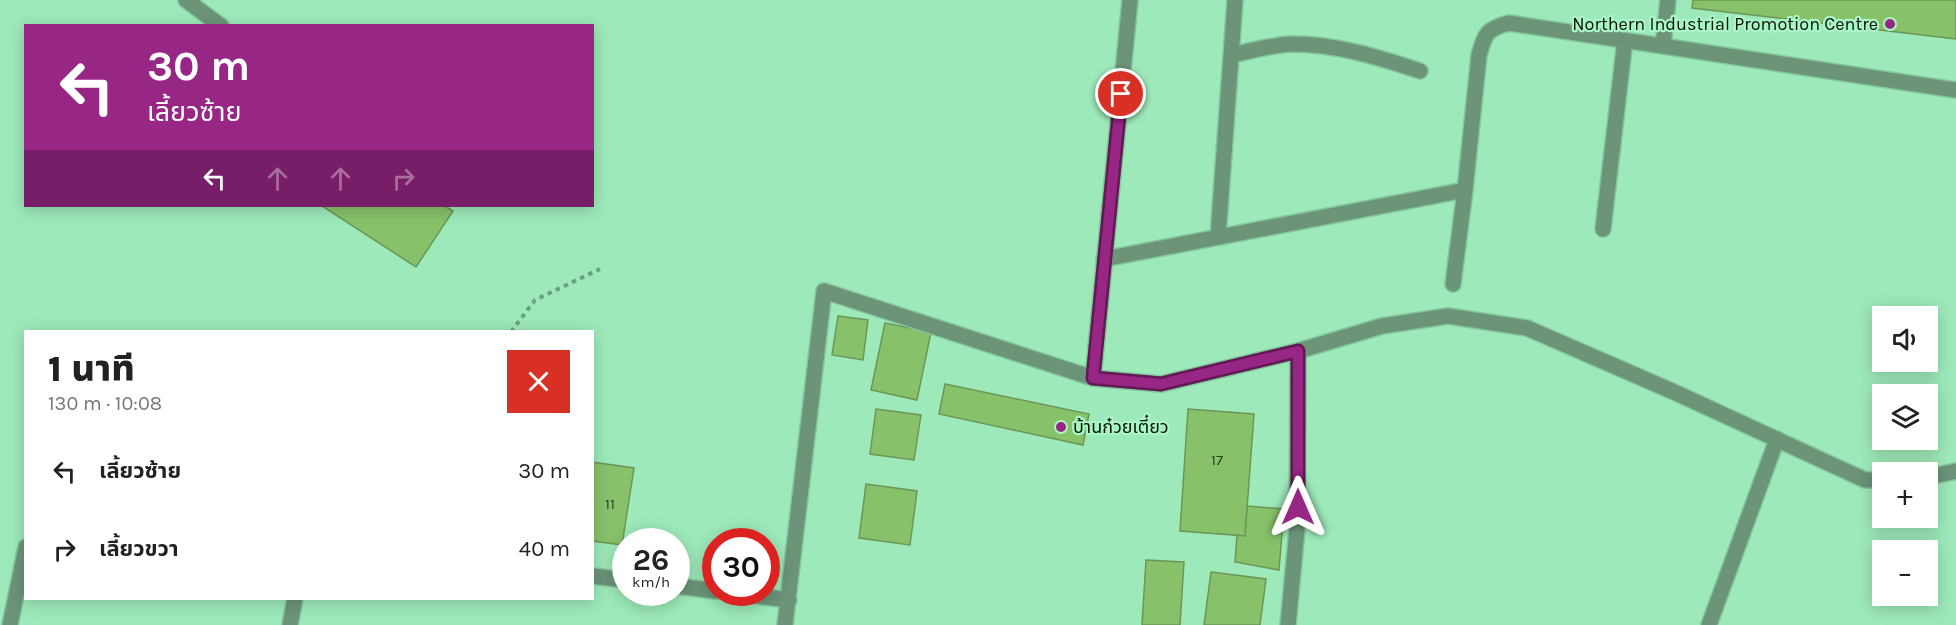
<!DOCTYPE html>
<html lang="th">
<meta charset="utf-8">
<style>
body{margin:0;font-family:Karla,"Noto Sans Thai",sans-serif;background:#f2f2f2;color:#222;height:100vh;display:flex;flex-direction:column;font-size:22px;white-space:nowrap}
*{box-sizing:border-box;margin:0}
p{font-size:20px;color:#767676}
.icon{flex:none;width:33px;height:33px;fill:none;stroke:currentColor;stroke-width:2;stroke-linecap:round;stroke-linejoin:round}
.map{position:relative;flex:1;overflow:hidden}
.side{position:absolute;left:24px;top:330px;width:570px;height:270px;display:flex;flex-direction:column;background:#fff;border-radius:0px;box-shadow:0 3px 15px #0003}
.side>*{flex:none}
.hud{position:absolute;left:24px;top:24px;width:570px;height:183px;border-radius:0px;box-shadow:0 3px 15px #0003;background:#972684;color:#fff;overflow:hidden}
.buttons{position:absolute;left:1872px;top:306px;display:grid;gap:12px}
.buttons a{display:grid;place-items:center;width:66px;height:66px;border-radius:0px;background:#fff;box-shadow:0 3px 15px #0003;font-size:30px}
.speed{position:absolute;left:612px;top:528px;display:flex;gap:12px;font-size:30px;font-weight:700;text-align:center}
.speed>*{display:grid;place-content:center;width:78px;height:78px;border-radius:50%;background:#fff;box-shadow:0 3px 15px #0003;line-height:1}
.speed small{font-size:15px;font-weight:400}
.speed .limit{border:9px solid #d22;background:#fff;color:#111}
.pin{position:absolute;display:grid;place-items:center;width:51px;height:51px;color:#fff;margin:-26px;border:3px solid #fff;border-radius:50%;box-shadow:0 2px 6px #0007}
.me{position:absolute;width:66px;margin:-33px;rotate:0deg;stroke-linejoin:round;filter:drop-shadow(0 0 4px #0008)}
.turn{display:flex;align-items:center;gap:21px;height:126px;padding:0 24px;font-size:27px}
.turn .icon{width:78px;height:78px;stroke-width:2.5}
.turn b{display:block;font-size:42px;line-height:51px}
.lanes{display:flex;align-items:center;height:57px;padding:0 24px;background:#0003;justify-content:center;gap:30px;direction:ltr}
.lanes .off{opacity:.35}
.round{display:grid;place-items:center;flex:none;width:63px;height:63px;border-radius:0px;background:#f2f2f2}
.head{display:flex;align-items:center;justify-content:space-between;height:102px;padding:0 24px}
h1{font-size:36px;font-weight:800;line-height:45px}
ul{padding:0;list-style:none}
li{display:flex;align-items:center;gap:18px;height:78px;padding:0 24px}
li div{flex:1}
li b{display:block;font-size:22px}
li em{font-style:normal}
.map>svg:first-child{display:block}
.building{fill:#87c26a;stroke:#6c9657;stroke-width:1.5}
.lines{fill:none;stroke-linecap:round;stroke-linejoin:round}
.lane-casing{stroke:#84c79d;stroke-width:18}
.street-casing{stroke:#84c79d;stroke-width:18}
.path{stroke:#69a27e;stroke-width:4;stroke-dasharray:4.5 4.5;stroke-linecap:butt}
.lane{stroke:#6b9479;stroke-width:15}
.street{stroke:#6b9479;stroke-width:15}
.route-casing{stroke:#621956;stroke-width:15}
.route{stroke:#972684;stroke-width:10}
.poi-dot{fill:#972684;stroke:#aaf6c6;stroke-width:2}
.labels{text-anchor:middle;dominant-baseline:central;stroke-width:4.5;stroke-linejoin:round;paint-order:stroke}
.number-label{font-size:15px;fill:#224020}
.poi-label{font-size:18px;fill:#001408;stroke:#aaf6c6;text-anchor:end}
</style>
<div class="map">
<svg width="1956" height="625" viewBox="0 0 1956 625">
<rect width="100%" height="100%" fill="#9de9b9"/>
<!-- building -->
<path class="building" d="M1693,0H1956V39L1692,8Z
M322,206H445L453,211L416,267Z
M838,316L868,320L863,360L832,355Z
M885,323L931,332L917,400L871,390Z
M945,384L1089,414L1083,445L939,414Z
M876,409L921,415L914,460L870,454Z
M1188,409L1254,414L1245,536L1180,531Z
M592,462L634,468L622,545L592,541Z
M866,484L917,491L910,545L859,538Z
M1247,506L1284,509L1279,570L1235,562L1237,535L1245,536Z
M1146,560L1184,562L1180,625H1142Z
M1211,572L1266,579L1260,625H1204Z"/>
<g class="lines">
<!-- lane casing -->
<g class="lane-casing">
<path id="lane" d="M186,0L221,26
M1663,46L1668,0
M1231,55C1251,51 1271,45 1292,44C1336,44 1378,57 1420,71
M1603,229L1625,40
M1218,237L1235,0
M1104,259L1465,190L1479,55C1485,34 1486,29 1509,23L1956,90
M1453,284L1465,190"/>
</g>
<!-- street casing -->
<g class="street-casing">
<path id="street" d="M1093,378L1130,0
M1928,477L1956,471
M592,576L626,580
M676,586L716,591
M726,592L789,600
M10,625L26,547
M290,625L295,598
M785,625L824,291L1093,378L1161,384L1298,351L1382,326L1448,316L1527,328L1674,392L1865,480H1882
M1288,625L1297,529L1298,351
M1709,625L1777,439"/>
</g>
<!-- path -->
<path class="path" d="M511,332L535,300L600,269"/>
<!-- lane -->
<use href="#lane" class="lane"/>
<!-- street -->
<use href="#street" class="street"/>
</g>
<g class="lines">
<!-- route casing -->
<g class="route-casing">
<path id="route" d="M1121,94L1093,378L1161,384L1298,351V507"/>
</g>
<!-- route -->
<use href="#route" class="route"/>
</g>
<!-- markers -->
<g class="poi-dot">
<circle cx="1890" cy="24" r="6"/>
<circle cx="1061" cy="427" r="6"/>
</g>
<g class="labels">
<!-- number labels -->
<g class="number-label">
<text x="1217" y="460">17</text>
<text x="610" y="504">11</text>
</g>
<!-- poi labels -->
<g class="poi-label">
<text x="1878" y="24">Northern Industrial Promotion Centre</text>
<text x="1073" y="427" text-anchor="start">บ้านก๋วยเตี๋ยว</text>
</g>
</g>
</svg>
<div class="buttons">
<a><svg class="icon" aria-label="sound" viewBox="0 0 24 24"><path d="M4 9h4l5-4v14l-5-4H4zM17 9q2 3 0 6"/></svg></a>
<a><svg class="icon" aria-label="layers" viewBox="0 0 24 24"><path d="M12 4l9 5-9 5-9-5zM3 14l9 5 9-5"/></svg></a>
<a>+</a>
<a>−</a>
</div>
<div class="speed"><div>26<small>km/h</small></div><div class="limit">30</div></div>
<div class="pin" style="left:1121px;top:94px;background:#d93025"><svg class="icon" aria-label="arrive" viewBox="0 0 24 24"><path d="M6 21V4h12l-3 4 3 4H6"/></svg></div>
<svg class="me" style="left:1298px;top:507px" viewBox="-20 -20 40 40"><path d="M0-17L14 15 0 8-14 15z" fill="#972684" stroke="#fff" stroke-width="4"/></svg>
<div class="hud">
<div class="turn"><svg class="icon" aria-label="left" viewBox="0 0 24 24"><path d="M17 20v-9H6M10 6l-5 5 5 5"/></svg><div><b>30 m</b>เลี้ยวซ้าย</div></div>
<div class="lanes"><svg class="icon" aria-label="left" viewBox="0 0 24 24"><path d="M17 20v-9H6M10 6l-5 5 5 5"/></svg><svg class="icon off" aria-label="ahead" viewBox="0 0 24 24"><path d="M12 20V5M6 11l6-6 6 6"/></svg><svg class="icon off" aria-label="ahead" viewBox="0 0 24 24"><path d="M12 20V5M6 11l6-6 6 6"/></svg><svg class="icon off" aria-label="right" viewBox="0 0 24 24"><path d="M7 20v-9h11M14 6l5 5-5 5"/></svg></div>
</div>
<section class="side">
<div class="head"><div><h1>1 นาที</h1><p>130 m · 10:08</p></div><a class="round" style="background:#d93025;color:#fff"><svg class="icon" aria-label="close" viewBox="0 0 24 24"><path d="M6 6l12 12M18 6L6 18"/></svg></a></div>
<ul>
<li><svg class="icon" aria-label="left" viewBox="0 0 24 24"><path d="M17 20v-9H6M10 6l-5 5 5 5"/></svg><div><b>เลี้ยวซ้าย</b></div><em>30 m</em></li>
<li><svg class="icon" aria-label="right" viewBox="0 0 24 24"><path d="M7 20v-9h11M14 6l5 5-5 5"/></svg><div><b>เลี้ยวขวา</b></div><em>40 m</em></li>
</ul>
</section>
</div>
